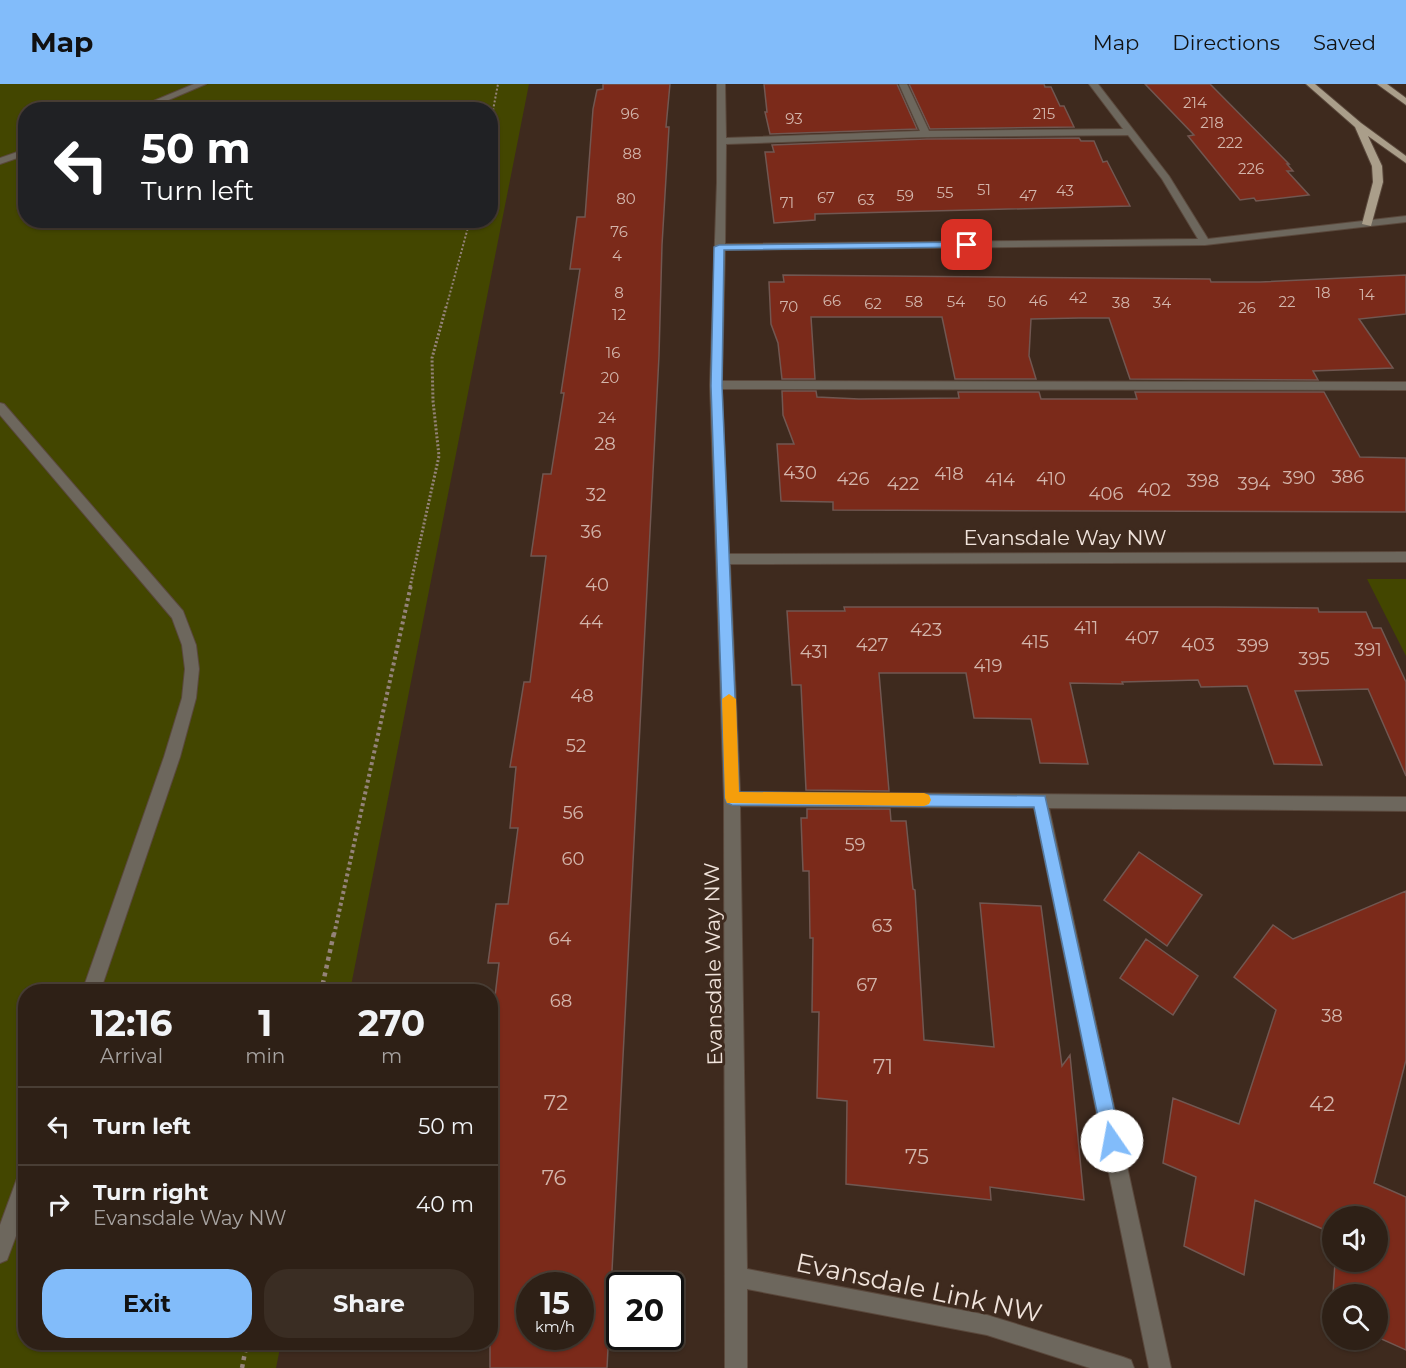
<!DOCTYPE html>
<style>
body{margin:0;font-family:Montserrat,sans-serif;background:#3a2d23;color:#f1f3f6;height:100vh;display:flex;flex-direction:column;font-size:22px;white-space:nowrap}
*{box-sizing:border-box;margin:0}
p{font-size:20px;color:#a7a3a1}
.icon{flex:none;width:33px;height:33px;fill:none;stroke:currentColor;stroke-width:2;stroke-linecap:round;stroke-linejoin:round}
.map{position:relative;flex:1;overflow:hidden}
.sheet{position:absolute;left:18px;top:900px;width:480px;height:366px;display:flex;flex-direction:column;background:#2e2016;border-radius:24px;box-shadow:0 2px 4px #0004,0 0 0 2px #493e35}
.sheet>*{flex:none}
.hud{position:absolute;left:18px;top:18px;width:480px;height:126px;border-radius:24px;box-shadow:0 2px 4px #0004,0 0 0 2px #493e35;background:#202124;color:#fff;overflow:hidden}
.tools{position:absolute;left:1322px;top:1122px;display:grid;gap:12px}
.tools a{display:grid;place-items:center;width:66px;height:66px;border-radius:50%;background:#2e2016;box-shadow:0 2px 4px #0004,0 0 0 2px #493e35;font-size:30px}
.speed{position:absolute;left:516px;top:1188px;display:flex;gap:12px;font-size:30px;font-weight:700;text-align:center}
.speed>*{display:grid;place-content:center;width:78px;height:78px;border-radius:50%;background:#2e2016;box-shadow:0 2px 4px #0004,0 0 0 2px #493e35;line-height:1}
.speed small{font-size:15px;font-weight:400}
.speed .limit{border:3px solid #111;border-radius:9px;background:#fff;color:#111}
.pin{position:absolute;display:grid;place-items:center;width:51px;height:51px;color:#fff;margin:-26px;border-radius:12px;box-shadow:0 3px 9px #0006}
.me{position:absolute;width:66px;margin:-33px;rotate:348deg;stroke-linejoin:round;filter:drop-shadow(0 0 4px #0008)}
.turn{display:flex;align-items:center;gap:21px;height:126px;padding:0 24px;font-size:27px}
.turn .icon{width:78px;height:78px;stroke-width:2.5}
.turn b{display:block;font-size:42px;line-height:51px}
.eta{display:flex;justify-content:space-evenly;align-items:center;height:102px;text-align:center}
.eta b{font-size:36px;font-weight:700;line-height:42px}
.button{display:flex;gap:12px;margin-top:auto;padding:12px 24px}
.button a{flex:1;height:69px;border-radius:24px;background:#82bcfa;color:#111;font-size:24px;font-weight:700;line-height:69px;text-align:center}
.button a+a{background:#3a2d23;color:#f1f3f6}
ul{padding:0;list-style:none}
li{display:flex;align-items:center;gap:18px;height:78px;padding:0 24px;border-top:2px solid #493e35}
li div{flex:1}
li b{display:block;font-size:22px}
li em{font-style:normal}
header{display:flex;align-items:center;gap:36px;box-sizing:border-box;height:84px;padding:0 30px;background:#82bcfa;color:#111}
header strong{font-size:28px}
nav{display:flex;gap:33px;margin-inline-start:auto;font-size:21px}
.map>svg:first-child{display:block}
.green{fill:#434600;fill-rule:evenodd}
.building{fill:#7b2a1a;stroke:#715751;stroke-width:1.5;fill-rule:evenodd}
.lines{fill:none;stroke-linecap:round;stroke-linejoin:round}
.minor-casing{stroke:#5a483c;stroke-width:2}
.major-casing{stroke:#5a483c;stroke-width:2}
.path-far3{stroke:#948379;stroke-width:2;stroke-dasharray:2 2;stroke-linecap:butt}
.path-far2{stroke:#948379;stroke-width:3;stroke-dasharray:2 2;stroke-linecap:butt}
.path-far1{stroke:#948379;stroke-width:4;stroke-dasharray:3 3;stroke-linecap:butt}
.path{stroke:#948379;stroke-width:4.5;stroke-dasharray:4 4;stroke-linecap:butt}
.minor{fill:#6d675d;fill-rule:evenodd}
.major{fill:#aa9e8a;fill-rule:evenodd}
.route{fill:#82bcfa;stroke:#547aa2;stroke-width:1.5}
.slow{fill:#f59e0b}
.labels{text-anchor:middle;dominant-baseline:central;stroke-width:6;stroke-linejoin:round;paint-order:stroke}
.far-number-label{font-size:15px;fill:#d3b5ab}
.number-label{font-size:18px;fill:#d3b5ab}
.street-label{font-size:21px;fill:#f0e3db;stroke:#3e2a1e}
.near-number-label{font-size:21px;fill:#d3b5ab}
.near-street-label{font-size:26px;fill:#f0e3db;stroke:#3e2a1e}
</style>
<header>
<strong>Map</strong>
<nav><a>Map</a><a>Directions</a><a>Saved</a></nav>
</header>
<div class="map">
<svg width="1406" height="1284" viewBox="0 0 1406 1284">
<rect width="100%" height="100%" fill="#3e2a1e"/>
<!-- green -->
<path class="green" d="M0,0H529L350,907L26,908V1258L281,1259L276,1284H0ZM26,26H490V136H26Z
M1367,495H1406V572Z"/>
<!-- building -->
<path class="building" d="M603,0H670L666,43H669L662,161L659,272L607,1284H490V954L499,879H488L496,820H508L518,744H510L516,683H510L524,598H530L546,472H531L543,390H551L564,309H561L580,185H570L577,133H585L593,25L597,6L603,5ZM530,1202H580V1252H530Z
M764,0H897L917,45L770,50L765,28H767Z
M909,0H1044L1045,3H1051L1060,22H1064L1074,43L930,45Z
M1145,0H1210L1289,80H1287L1293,87H1287L1309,111L1256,117L1254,114L1240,116L1188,52L1194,51Z
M1079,54L1081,57H1094L1103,78L1107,77L1130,122L815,130V136L774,139L765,68H774L772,61L926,55Z
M783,191L1210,195L1211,198H1260L1406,191V230L1359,235L1393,284L1313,287L1318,296L1130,295L1109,234H1079L1031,235L1029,272L1036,295H955L942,233H811L815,295H782L778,259L771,240L769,198H784Z
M782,307H816L817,313L859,315L959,314L958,308H1039L1041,315H1137L1135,308H1324L1360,373L1406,374V428L833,426V418L781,417L777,360H794L783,331Z
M844,523H1216L1318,524L1319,528H1366L1373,544H1381L1406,598V692L1368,605L1295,607L1322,681L1274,680L1247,602L1201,603L1198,596L1122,598L1123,600L1070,599L1088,680L1040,679L1031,635L974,634L966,589H879L889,707L806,706L801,601H792L787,527H845Z
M807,725H890L891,737H906L913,805L915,806L924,956L994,963L980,819L1041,822L1062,982L1070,971L1084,1116L990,1103L991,1116L846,1100L847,1017L817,1014L819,928H812L813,854H810L809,787H803L801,734H807Z
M1139,768L1202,811L1167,862L1104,816Z
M1406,807V976L1374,1099L1406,1113V1266L1377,1253V1210H1333L1335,1178H1377V1132H1332V1149L1255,1116L1244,1191L1184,1162L1196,1093L1163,1079L1173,1014L1239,1040L1276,926L1234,893L1273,841L1293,855Z
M1146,855L1198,892L1173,931L1120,894Z"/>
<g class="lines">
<!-- minor casing -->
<g class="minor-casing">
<path id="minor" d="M194,0H206L145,26H132Z
M717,0H725L726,54L920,47L899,0H907L929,47L1123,45L1089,0H1098L1169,92L1208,155L1406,132V138L1205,161L725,166L722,297L1406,298V306L722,305L729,470L1406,468V478L730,480L740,708L1406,713V727L1049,724L1171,1284H1149L1034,724L740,722L747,1185L987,1231L1123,1273L1131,1276L1134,1284H1090L987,1251L747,1205V1284H725L724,715L710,301L717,98ZM1128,51L1162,95L1198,155L725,160L726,60L926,53Z
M26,65V71L0,80V74Z
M0,319L4,320L183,527L196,561L199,585L196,614L180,673L100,908H82L164,673L182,614L185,585L182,561L172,534L0,331Z
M26,1087V1125L7,1176L0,1179V1141L19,1089Z"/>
</g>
<!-- major casing -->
<g class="major-casing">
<path id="major" d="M1306,0H1315L1361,39L1406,72V79L1368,52L1382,82L1383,98L1371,142L1362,140L1373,98L1372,82L1355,43Z
M1377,0H1387L1406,14V21Z"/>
</g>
<!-- path-far3 -->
<path class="path-far3" d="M490,42L498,0
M446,224L470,136"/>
<!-- path-far2 -->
<path class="path-far2" d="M410,503L439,372L433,317L432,274L446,223"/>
<!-- path-far1 -->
<path class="path-far1" d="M334,851L411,501"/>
<!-- path -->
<path class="path" d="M321,908L334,849
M242,1284L247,1258"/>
<!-- minor -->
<use href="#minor" class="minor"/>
<!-- major -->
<use href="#major" class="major"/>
</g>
<!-- route -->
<path class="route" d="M967,158L971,159V163L724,166L722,302L739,708L1045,712L1121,1057L1118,1063L1112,1066L1106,1063L1103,1057L1034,723L732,721L727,719L725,714L711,302L714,163L719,161Z"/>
<!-- slow -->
<path class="slow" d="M729,610L736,615L739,708L924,709L929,711L931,716L929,720L924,722L727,719L725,714L722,615Z"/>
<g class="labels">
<!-- far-number labels -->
<g class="far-number-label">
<text x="1195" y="18">214</text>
<text x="630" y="29">96</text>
<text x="1044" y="29">215</text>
<text x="794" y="34">93</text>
<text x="1212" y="38">218</text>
<text x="1230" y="58">222</text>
<text x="632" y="69">88</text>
<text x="1251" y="84">226</text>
<text x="984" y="105">51</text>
<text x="1065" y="106">43</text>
<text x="945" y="108">55</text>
<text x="905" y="111">59</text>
<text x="1028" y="111">47</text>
<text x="826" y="113">67</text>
<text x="626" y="114">80</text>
<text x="866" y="115">63</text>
<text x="787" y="118">71</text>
<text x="619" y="147">76</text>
<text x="617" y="171">4</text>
<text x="619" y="208">8</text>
<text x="1323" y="208">18</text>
<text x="1367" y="210">14</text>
<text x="1078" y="213">42</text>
<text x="832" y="216">66</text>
<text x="1038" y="216">46</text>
<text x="914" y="217">58</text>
<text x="956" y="217">54</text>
<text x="997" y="217">50</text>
<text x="1287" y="217">22</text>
<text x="1121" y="218">38</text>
<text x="1162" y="218">34</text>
<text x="873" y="219">62</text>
<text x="789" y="222">70</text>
<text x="1247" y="223">26</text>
<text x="619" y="230">12</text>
<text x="613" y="268">16</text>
<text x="610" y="293">20</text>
<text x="607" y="333">24</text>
</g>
<!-- number labels -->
<g class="number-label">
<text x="605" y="360">28</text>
<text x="800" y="389">430</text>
<text x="949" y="390">418</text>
<text x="1348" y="393">386</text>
<text x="1299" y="394">390</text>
<text x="853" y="395">426</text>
<text x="1051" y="395">410</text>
<text x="1000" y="396">414</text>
<text x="1203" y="397">398</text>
<text x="903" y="400">422</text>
<text x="1254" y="400">394</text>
<text x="1154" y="406">402</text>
<text x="1106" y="410">406</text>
<text x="596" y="411">32</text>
<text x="591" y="448">36</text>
<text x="597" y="501">40</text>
<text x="591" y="538">44</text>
<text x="1086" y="544">411</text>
<text x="926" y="546">423</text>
<text x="1142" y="554">407</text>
<text x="1035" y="558">415</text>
<text x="872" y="561">427</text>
<text x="1198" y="561">403</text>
<text x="1253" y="562">399</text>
<text x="1368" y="566">391</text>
<text x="814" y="568">431</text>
<text x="1314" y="575">395</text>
<text x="988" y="582">419</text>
<text x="582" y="612">48</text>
<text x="576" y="662">52</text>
<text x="573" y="729">56</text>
<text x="855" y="761">59</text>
<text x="573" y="775">60</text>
<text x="882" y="842">63</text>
<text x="560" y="855">64</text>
<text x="867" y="901">67</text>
<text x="561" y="917">68</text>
<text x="1332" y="932">38</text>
</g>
<!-- street labels -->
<g class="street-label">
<text x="1065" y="453">Evansdale Way NW</text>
<text transform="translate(713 880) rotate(-91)">Evansdale Way NW</text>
</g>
<!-- near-number labels -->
<g class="near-number-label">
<text x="883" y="982">71</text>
<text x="556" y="1018">72</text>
<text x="1322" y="1019">42</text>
<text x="917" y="1072">75</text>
<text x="554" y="1093">76</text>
</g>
<!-- near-street labels -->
<g class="near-street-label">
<text transform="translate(919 1204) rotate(12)">Evansdale Link NW</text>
</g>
</g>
</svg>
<div class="tools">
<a><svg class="icon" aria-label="sound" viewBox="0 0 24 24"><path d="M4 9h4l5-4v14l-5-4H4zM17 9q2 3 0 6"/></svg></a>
<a><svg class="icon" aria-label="search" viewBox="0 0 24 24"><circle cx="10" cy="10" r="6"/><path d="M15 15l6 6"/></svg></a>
</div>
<div class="speed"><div>15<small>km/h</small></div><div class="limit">20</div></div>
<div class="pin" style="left:967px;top:161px;background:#d93025"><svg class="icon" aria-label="arrive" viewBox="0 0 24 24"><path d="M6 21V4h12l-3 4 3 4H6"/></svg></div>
<svg class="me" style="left:1112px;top:1057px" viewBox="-20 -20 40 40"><circle r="19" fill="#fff"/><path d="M0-13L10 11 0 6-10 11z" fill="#82bcfa"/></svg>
<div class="hud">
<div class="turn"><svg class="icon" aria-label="left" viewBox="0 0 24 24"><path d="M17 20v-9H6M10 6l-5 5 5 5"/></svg><div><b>50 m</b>Turn left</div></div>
</div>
<section class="sheet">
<div class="eta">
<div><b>12:16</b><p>Arrival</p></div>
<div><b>1</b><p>min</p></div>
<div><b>270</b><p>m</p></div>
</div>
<ul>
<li><svg class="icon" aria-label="left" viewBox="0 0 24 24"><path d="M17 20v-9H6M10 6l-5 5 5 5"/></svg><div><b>Turn left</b></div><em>50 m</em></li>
<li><svg class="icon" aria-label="right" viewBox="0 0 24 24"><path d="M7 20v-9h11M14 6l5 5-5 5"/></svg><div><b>Turn right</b><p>Evansdale Way NW</p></div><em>40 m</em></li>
</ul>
<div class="button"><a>Exit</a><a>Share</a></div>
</section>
</div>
